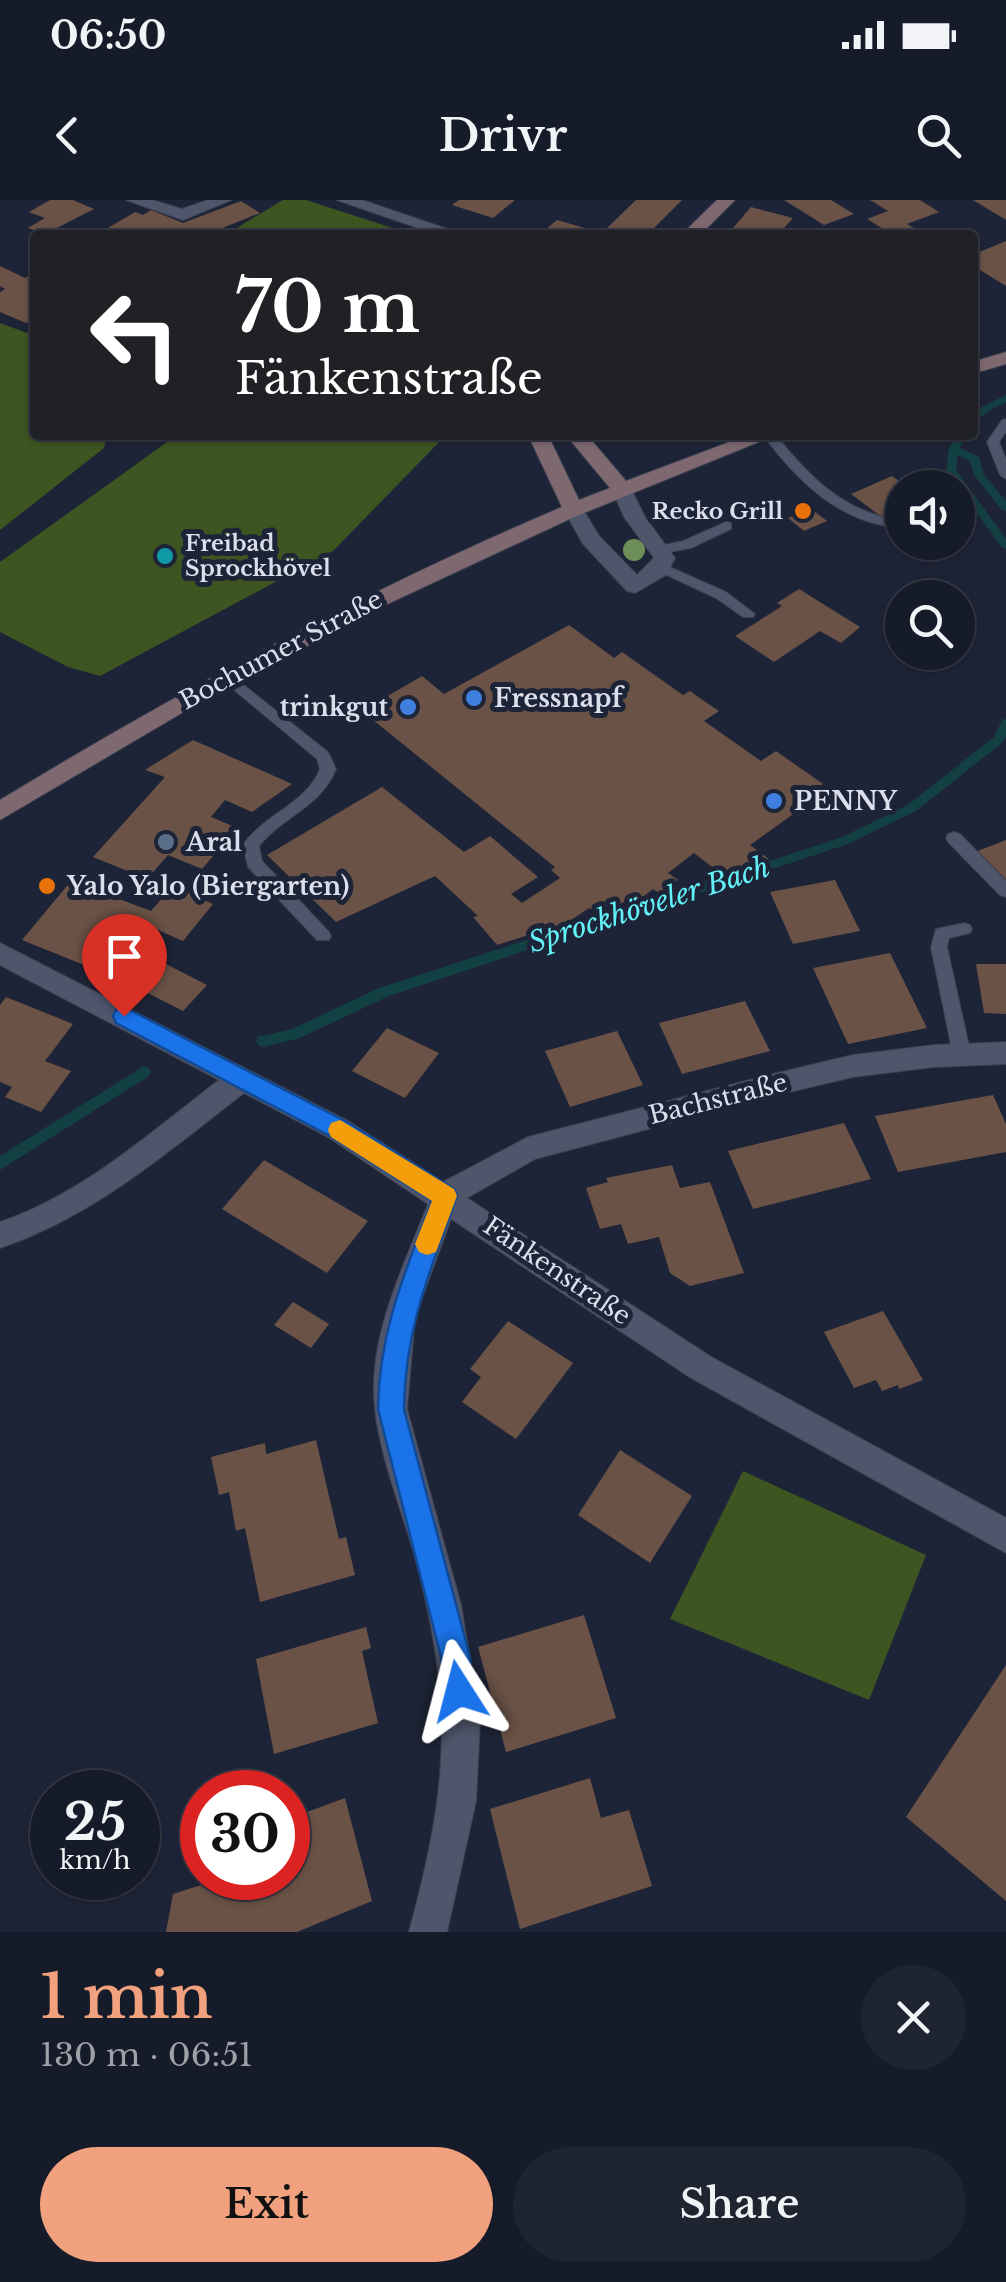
<!DOCTYPE html>
<meta charset="utf-8">
<style>
body{margin:0;font-family:"Libre Baskerville",serif;background:#1f2431;color:#f1f3f6;height:100vh;display:flex;flex-direction:column;font-size:38px;white-space:nowrap}
*{box-sizing:border-box;margin:0}
p{font-size:32px;color:#9ea1a8}
.icon{flex:none;width:55px;height:55px;fill:none;stroke:currentColor;stroke-width:2;stroke-linecap:round;stroke-linejoin:round}
.map{position:relative;height:1732px;overflow:hidden}
.sheet{display:flex;flex-direction:column;background:#161b29;flex:1}
.sheet>*{flex:none}
.banner{position:absolute;left:30px;top:30px;width:948px;height:210px;border-radius:10px;box-shadow:0 2px 8px #0004,0 0 0 2px #353946;background:#202124;color:#fff;overflow:hidden}
.tools{position:absolute;left:885px;top:270px;display:grid;gap:20px}
.tools a{display:grid;place-items:center;width:90px;height:90px;border-radius:50%;background:#161b29;box-shadow:0 2px 8px #0004,0 0 0 2px #353946;font-size:50px}
.speed{position:absolute;left:30px;top:1570px;display:flex;gap:20px;font-size:50px;font-weight:700;text-align:center}
.speed>*{display:grid;place-content:center;width:130px;height:130px;border-radius:50%;background:#161b29;box-shadow:0 2px 8px #0004,0 0 0 2px #353946;line-height:1}
.speed small{font-size:25px;font-weight:400}
.speed .limit{border:15px solid #d22;background:#fff;color:#111}
.pin{position:absolute;display:grid;place-items:center;width:85px;height:85px;color:#fff;margin:-102px -42px;border-radius:50% 50% 50% 0;rotate:-45deg;box-shadow:0 0 10px #0007}
.pin .icon{rotate:45deg}
.me{position:absolute;width:110px;margin:-55px;rotate:351deg;stroke-linejoin:round;filter:drop-shadow(0 0 8px #0008)}
.turn{display:flex;align-items:center;gap:35px;height:210px;padding:0 40px;font-size:45px}
.turn .icon{width:130px;height:130px;stroke-width:2.5}
.turn b{display:block;font-size:70px;line-height:85px}
.round{display:grid;place-items:center;flex:none;width:105px;height:105px;border-radius:52px;background:#1f2431}
.head{display:flex;align-items:center;justify-content:space-between;height:170px;padding:0 40px}
h1{font-size:60px;font-weight:600;line-height:75px;color:#f2a17e}
.primary-button{display:flex;gap:20px;margin-top:auto;padding:20px 40px}
.primary-button a{flex:1;height:115px;border-radius:60px;background:#f2a17e;color:#111;font-size:40px;font-weight:600;line-height:115px;text-align:center}
.primary-button a+a{background:#1f2431;color:#f1f3f6}
.status{display:flex;justify-content:space-between;align-items:center;height:70px;padding:0 50px;background:#161b29;direction:ltr}
.status svg{height:28px;fill:currentColor}
header{display:flex;justify-content:space-between;align-items:center;height:130px;padding:0 40px;background:#161b29;font-size:45px;font-weight:600}
.map>svg:first-child{display:block}
.green{fill:#3d5520}
.lines{fill:none;stroke-linecap:round;stroke-linejoin:round}
.stream{fill:#134143;fill-rule:evenodd}
.building{fill:#6a5246}
.service-casing{stroke:#3b3f4f;stroke-width:2}
.minor-casing{stroke:#3b3f4f;stroke-width:2}
.secondary-casing{stroke:#3b3f4f;stroke-width:2}
.service{fill:#4f566c;fill-rule:evenodd}
.minor{fill:#4f566c;fill-rule:evenodd}
.secondary{fill:#7e6970;fill-rule:evenodd}
.tree{fill:#6d8e59}
.route{fill:#1a73e8;stroke:#114b97;stroke-width:2.5}
.slow{fill:#f59e0b}
.food-dot{fill:#e8710a;stroke:#1e2437;stroke-width:4}
.culture-dot{fill:#0f9aa8;stroke:#1e2437;stroke-width:4}
.shop-dot{fill:#3f7fe0;stroke:#1e2437;stroke-width:4}
.service-dot{fill:#5c6f8a;stroke:#1e2437;stroke-width:4}
.labels{text-anchor:middle;dominant-baseline:central;stroke-width:10;stroke-linejoin:round;paint-order:stroke}
.far-poi-label{font-size:22px;font-weight:bold;fill:#dbdfec;stroke:#1e2437;text-anchor:end}
.street-label{font-size:25px;fill:#dbdfec;stroke:#1e2437}
.poi-label{font-size:25px;font-weight:bold;fill:#dbdfec;stroke:#1e2437;text-anchor:start}
.water-label{font-size:28px;font-style:italic;fill:#62f1f7;stroke:#1e2437}
</style>
<div class="status"><b>06:50</b><svg viewBox="0 0 49 12"><path d="M0 12V9h3v3zM5 12V6h3v6zM10 12V3h3v9zM15 12V0h3v12zM26 1h20v11H26zM47 4h2v5h-2z"/></svg></div>
<header><svg class="icon" aria-label="back" viewBox="0 0 24 24"><path d="M15 5l-7 7 7 7"/></svg>Drivr<svg class="icon" aria-label="search" viewBox="0 0 24 24"><circle cx="10" cy="10" r="6"/><path d="M15 15l6 6"/></svg></header>
<div class="map">
<svg width="1006" height="1732" viewBox="0 0 1006 1732">
<rect width="100%" height="100%" fill="#1e2437"/>
<!-- green -->
<path class="green" d="M283,0H306L414,35H225Z
M0,123L35,136V235H107L104,248L0,330Z
M177,235H446L333,351L100,476L68,467L0,432V362Z
M743,1271L926,1355L869,1500L670,1419Z"/>
<g class="lines">
<!-- stream -->
<path class="stream" d="M1006,195V202L988,211L972,226V217L982,207Z
M957,235H967L960,248L979,257L984,275L1006,301V311L1002,310L974,275L970,261L958,255L956,270L1006,339V349L1002,348L946,270L949,249Z
M1006,519V536L1003,542L916,611L848,644L389,796L300,838L263,847L258,845L256,841L258,837L292,829L379,788L840,638L908,605L994,537L1002,520Z
M144,866L149,868L151,872L149,876L0,970V956Z"/>
</g>
<!-- building -->
<path class="building" d="M50,0H73L94,9L45,34L28,28L45,18L29,12Z
M459,0H515L493,18L452,5Z
M636,0H682L647,35H539L557,20L602,33Z
M784,0H831L854,14L824,25Z
M870,0H920L939,12L907,24L917,30L912,32L917,35H893L867,19L888,11Z
M973,0H1006V20Z
M241,1L260,13L205,35H174L146,29L136,35H96L135,12L143,15L151,10L183,23Z
M751,7L793,18L778,35H727Z
M1006,41V86L972,65V55Z
M0,66L25,78L35,72V117L26,123L0,112V92L5,89L0,86Z
M892,276L908,288H902V314L887,321L851,294Z
M810,308L827,321L804,331L788,318Z
M799,389L860,427L841,443L820,431L774,462L735,436L782,406L777,403Z
M569,425L614,458L622,452L683,495L690,491L704,501L719,511L704,521L761,561L776,551L823,584L807,595L814,599L750,645L769,659L721,674L694,653L668,673L678,680L659,693L653,689L638,701L632,696L615,708L609,704L597,713L589,708L552,733L547,729L497,745L473,717L478,716L435,676L336,722L267,655L382,587L464,652L490,636L538,677L511,694L522,703L560,678L551,670L555,667L362,511L422,476L444,494Z
M193,540L292,584L252,612L225,600L211,617L237,628L202,669L168,655L147,679L93,657L165,577L145,570Z
M1006,640V686L975,652Z
M835,680L860,731L793,744L770,692Z
M71,681L151,711L173,686L213,704L183,741L158,730L134,761L108,751L94,769L22,740Z
M890,753L927,828L848,844L813,768Z
M162,762L207,785L183,811L138,788Z
M976,764H1006V814L984,813Z
M6,797L73,824L45,861L71,871L41,912L5,897L12,887L0,882V805Z
M745,801L770,851L682,874L659,823Z
M387,828L439,853L405,898L352,871Z
M617,831L643,885L570,907L545,851Z
M993,895L1006,924V952L898,972L875,916Z
M844,923L871,979L753,1009L728,951Z
M264,960L368,1021L327,1073L222,1009Z
M672,965L680,988L710,982L744,1073L690,1086L670,1073L659,1037L628,1044L621,1024L600,1029L586,988L608,982L606,978Z
M293,1102L329,1124L311,1148L274,1125Z
M883,1111L923,1180L899,1189L898,1185L882,1191L876,1180L854,1188L824,1132Z
M508,1121L573,1163L516,1239L462,1202L481,1177L470,1169Z
M316,1240L339,1339L346,1337L355,1375L260,1402L245,1328L236,1331L229,1292L219,1295L211,1257L265,1243L266,1254Z
M620,1250L692,1296L650,1363L578,1315Z
M584,1415L616,1518L506,1552L478,1447Z
M366,1427L371,1448L362,1451L378,1523L274,1554L256,1459Z
M1006,1465V1701L906,1617Z
M590,1578L601,1618L629,1610L652,1686L520,1729L490,1609Z
M345,1598L372,1701L297,1732H166L173,1694L223,1678H288V1619Z"/>
<g class="lines">
<!-- service casing -->
<g class="service-casing">
<path id="service" d="M1006,219V232L999,242L1006,259V279L1000,275L987,242L1002,220Z
M763,235H776C809,277 847,315 902,320V328C841,324 798,282 763,235Z
M726,322L731,323V329L691,348L664,353L657,349L659,346L683,341Z
M663,364L726,392L755,414L753,417H743L716,398L658,371L656,368Z
M226,471L328,552L336,569C321,607 283,616 259,646L262,661L329,732L331,736L329,740H317L248,667L243,645C264,614 306,604 320,569L317,559L221,479L219,476Z
M954,632L960,634L1006,681V697L1000,695L948,642L946,638L948,634Z
M964,723L970,725L972,729L970,733L949,738L947,747L971,855L968,860H956L953,855L931,747L936,729Z"/>
</g>
<!-- minor casing -->
<g class="minor-casing">
<path id="minor" d="M126,0H152L182,9L208,0H231L183,20Z
M337,0H362L465,35H438Z
M622,283L629,285L645,317L675,358L666,375L635,393L627,391L583,344L564,310L567,306H581L599,336L637,375L654,358L624,317L612,289Z
M0,743L348,921L443,982L528,937L773,874L853,855L934,845L1006,842V864L934,867L853,877L773,896L535,959L467,998L713,1158L1006,1318V1353L691,1178L451,1019L415,1117L407,1209L461,1405L480,1521L476,1601L447,1732H409C448,1588 454,1510 417,1364C404,1315 380,1259 375,1209C367,1138 403,1068 428,1004L328,937L244,893C166,953 94,1016 0,1048V1022C83,994 151,932 219,880L0,765Z"/>
</g>
<!-- secondary casing -->
<g class="secondary-casing">
<path id="secondary" d="M717,0H735L700,35H681Z
M1006,152V164L972,174V162Z
M528,235H548L579,300L610,288L566,235H587L626,281L748,235H776L574,317L381,407L192,507L0,620V600C181,490 367,390 562,307Z"/>
</g>
<!-- service -->
<use href="#service" class="service"/>
<!-- minor -->
<use href="#minor" class="minor"/>
<!-- secondary -->
<use href="#secondary" class="secondary"/>
</g>
<!-- trees -->
<circle class="tree" cx="634" cy="350" r="11"/>
<!-- route -->
<path class="route" d="M124,807L347,922L454,989L457,996C430,1071 405,1128 404,1209L470,1457L473,1491L469,1501L459,1505L448,1501L441,1457L378,1209C379,1131 405,1072 432,1001L330,936L116,823L113,816L116,810Z"/>
<!-- slow -->
<path class="slow" d="M340,920L454,989L457,996L436,1052L427,1055L419,1052L415,1044L432,1001L331,937L328,930L331,923Z"/>
<!-- markers -->
<g class="food-dot">
<circle cx="803" cy="311" r="10"/>
<circle cx="47" cy="686" r="10"/>
</g>
<circle class="culture-dot" cx="165" cy="356" r="10"/>
<g class="shop-dot">
<circle cx="474" cy="498" r="10"/>
<circle cx="408" cy="507" r="10"/>
<circle cx="774" cy="601" r="10"/>
</g>
<circle class="service-dot" cx="166" cy="642" r="10"/>
<g class="labels">
<!-- far-poi labels -->
<g class="far-poi-label">
<text x="783" y="311">Recko Grill</text>
<text x="185" y="343" text-anchor="start">Freibad<tspan x="185" dy="25">Sprockhövel</tspan></text>
</g>
<!-- street labels -->
<g class="street-label">
<text transform="translate(281 450) rotate(-28)">Bochumer Straße</text>
<text transform="translate(718 899) rotate(-14)">Bachstraße</text>
<text transform="translate(557 1071) rotate(34)">Fänkenstraße</text>
</g>
<!-- poi labels -->
<g class="poi-label">
<text x="494" y="498">Fressnapf</text>
<text x="388" y="507" text-anchor="end">trinkgut</text>
<text x="794" y="601">PENNY</text>
<text x="186" y="642">Aral</text>
<text x="67" y="686">Yalo Yalo (Biergarten)</text>
</g>
<!-- water labels -->
<g class="water-label">
<text transform="translate(649 705) rotate(-18)">Sprockhöveler Bach</text>
</g>
</g>
</svg>
<div class="tools">
<a><svg class="icon" aria-label="sound" viewBox="0 0 24 24"><path d="M4 9h4l5-4v14l-5-4H4zM17 9q2 3 0 6"/></svg></a>
<a><svg class="icon" aria-label="search" viewBox="0 0 24 24"><circle cx="10" cy="10" r="6"/><path d="M15 15l6 6"/></svg></a>
</div>
<div class="speed"><div>25<small>km/h</small></div><div class="limit">30</div></div>
<div class="pin" style="left:124px;top:816px;background:#d93025"><svg class="icon" aria-label="arrive" viewBox="0 0 24 24"><path d="M6 21V4h12l-3 4 3 4H6"/></svg></div>
<svg class="me" style="left:459px;top:1491px" viewBox="-20 -20 40 40"><path d="M0-17L14 15 0 8-14 15z" fill="#1a73e8" stroke="#fff" stroke-width="4"/></svg>
<div class="banner">
<div class="turn"><svg class="icon" aria-label="left" viewBox="0 0 24 24"><path d="M17 20v-9H6M10 6l-5 5 5 5"/></svg><div><b>70 m</b>Fänkenstraße</div></div>
</div>
</div>
<section class="sheet">
<div class="head"><div><h1>1 min</h1><p>130 m · 06:51</p></div><a class="round"><svg class="icon" aria-label="close" viewBox="0 0 24 24"><path d="M6 6l12 12M18 6L6 18"/></svg></a></div>
<div class="primary-button"><a>Exit</a><a>Share</a></div>
</section>
